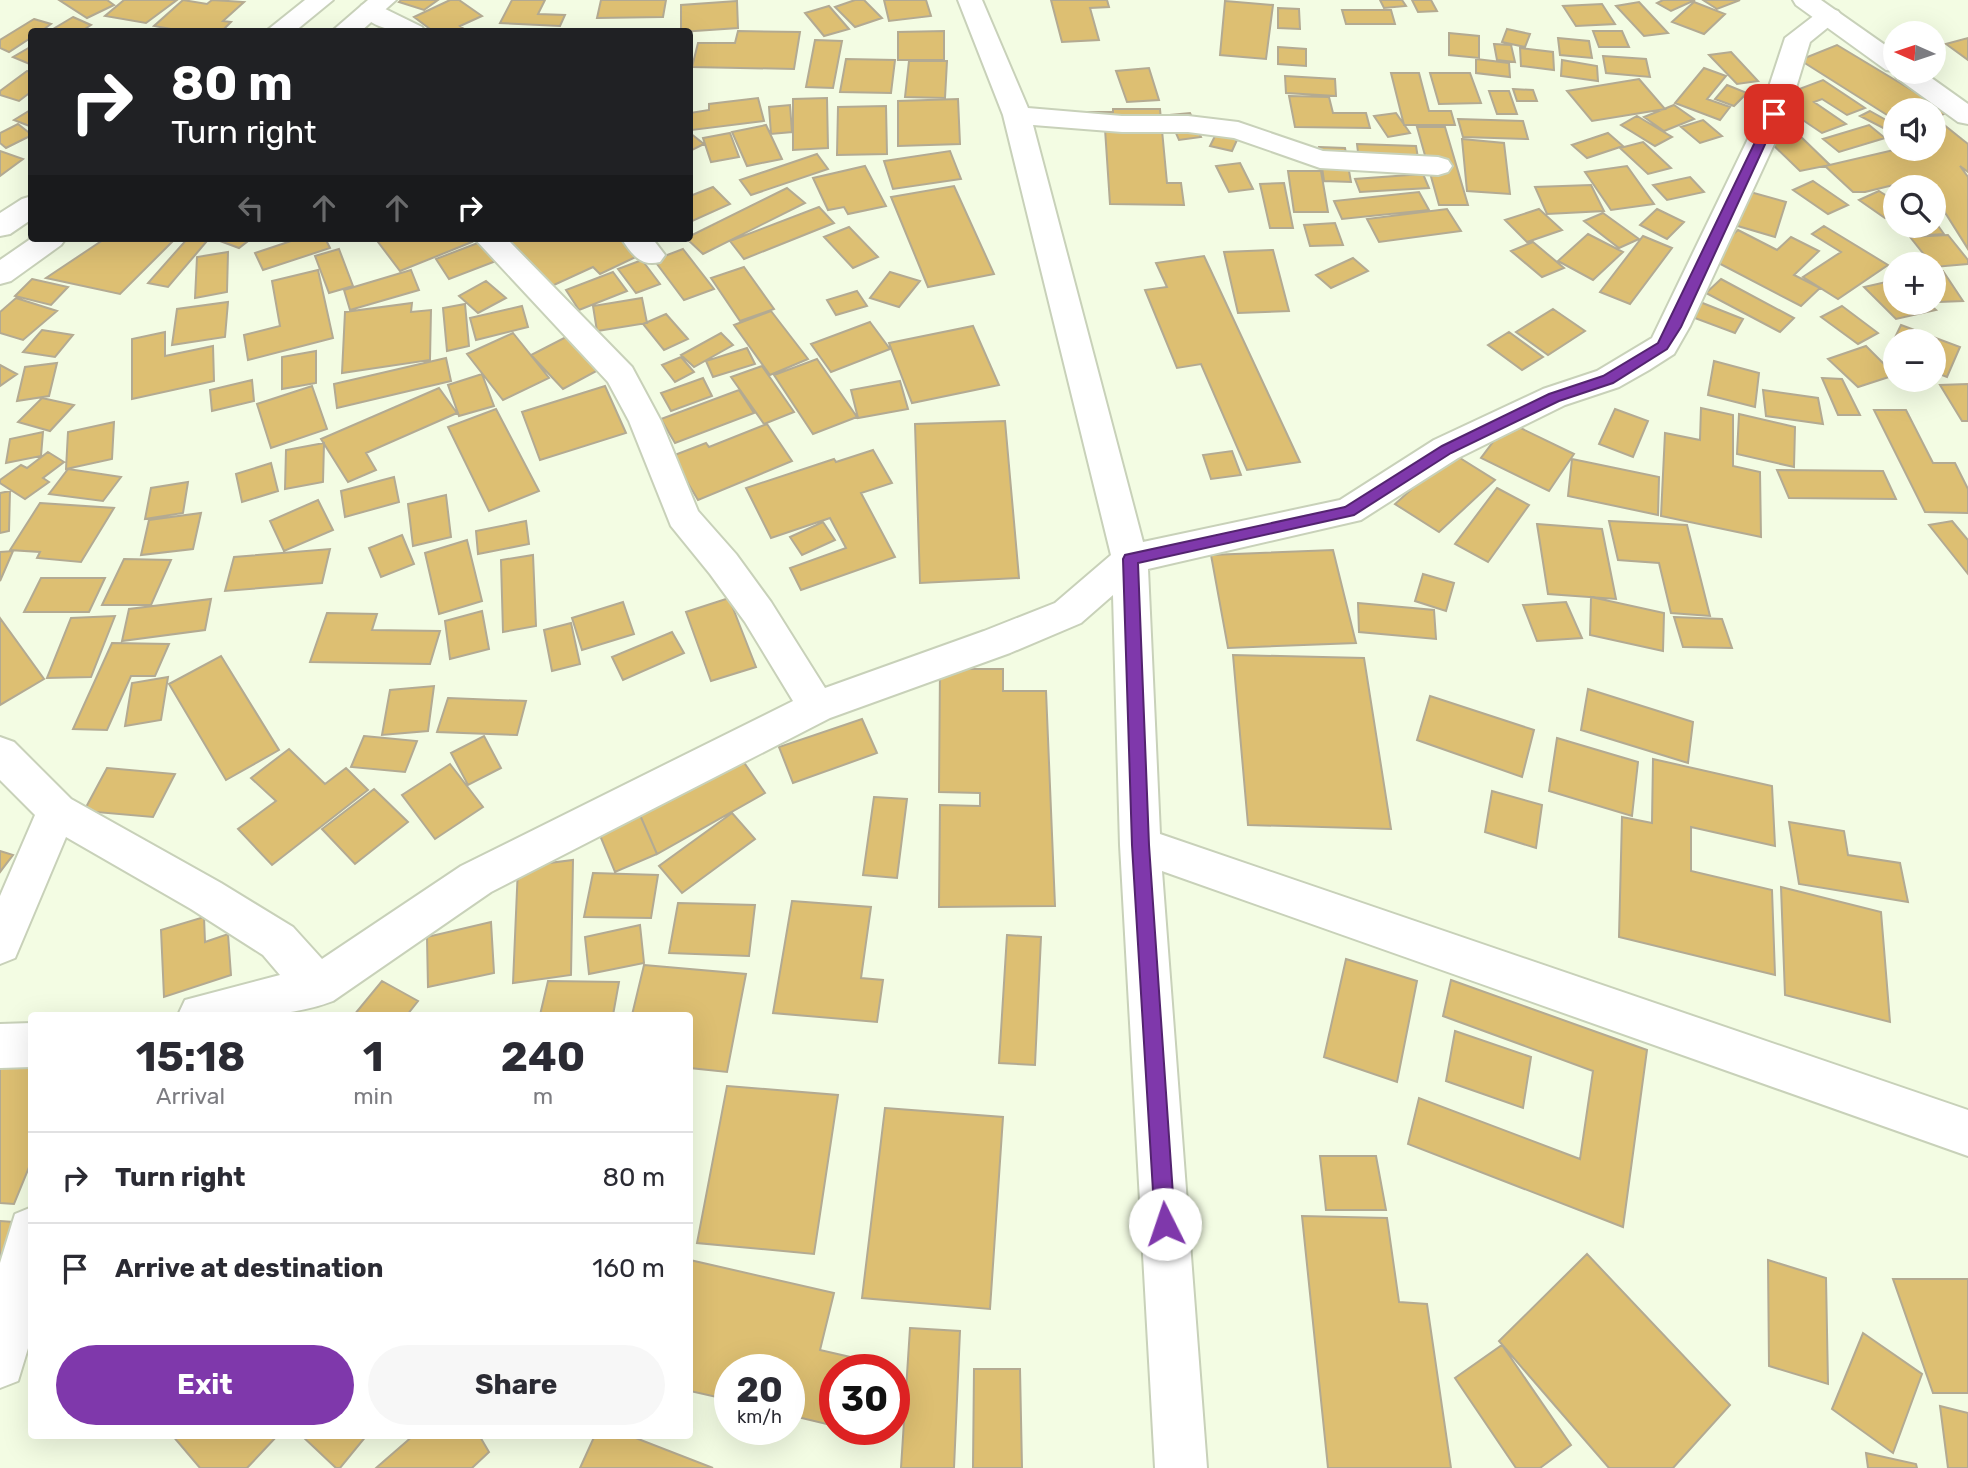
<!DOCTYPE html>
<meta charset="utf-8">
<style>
body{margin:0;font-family:Rubik,sans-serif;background:#f7f7f7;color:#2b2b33;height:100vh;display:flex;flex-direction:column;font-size:26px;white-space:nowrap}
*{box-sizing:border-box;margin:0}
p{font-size:23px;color:#7c7c81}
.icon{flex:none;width:38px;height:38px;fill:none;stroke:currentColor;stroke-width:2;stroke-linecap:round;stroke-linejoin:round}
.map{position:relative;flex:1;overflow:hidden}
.drawer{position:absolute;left:28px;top:1012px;width:665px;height:427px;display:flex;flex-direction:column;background:#fff;border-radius:7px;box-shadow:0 7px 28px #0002}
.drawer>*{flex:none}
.top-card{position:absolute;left:28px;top:28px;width:665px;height:214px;border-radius:7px;box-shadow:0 7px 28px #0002;background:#202124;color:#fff;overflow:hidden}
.needle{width:46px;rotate:273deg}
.fabs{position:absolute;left:1883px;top:21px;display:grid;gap:14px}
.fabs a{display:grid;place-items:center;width:63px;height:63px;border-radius:50%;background:#fff;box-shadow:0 7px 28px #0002;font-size:35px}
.speed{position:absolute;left:714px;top:1354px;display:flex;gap:14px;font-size:35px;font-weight:700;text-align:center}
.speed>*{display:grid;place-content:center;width:91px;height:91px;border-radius:50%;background:#fff;box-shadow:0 7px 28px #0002;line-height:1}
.speed small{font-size:18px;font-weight:400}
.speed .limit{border:10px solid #d22;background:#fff;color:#111}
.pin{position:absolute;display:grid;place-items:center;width:60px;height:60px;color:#fff;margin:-30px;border-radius:14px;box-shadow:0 4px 10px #0006}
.me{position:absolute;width:77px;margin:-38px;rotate:356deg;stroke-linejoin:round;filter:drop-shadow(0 0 5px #0008)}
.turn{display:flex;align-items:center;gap:24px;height:147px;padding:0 28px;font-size:32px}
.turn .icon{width:91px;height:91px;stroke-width:2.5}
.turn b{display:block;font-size:49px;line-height:60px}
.lanes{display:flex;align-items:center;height:66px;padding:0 28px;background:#0003;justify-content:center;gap:35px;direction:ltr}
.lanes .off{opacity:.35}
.eta{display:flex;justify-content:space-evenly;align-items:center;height:119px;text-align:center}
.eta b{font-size:42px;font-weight:700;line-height:49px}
.cta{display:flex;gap:14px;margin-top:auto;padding:14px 28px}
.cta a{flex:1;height:80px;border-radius:42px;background:#7f38ab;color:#fff;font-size:28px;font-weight:700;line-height:80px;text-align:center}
.cta a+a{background:#f7f7f7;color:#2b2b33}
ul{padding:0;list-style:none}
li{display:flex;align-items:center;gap:21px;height:91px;padding:0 28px;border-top:2px solid #e1e1e2}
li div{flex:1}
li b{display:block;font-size:26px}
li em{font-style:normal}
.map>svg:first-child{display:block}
.building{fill:#ddbf72;stroke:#b3aa92;stroke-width:2}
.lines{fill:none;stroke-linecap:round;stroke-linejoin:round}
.street-casing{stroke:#c8d1b9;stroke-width:4}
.secondary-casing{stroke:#c8d1b9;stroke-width:4}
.street{fill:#fff;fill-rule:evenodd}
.secondary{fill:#fff;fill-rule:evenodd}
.route{fill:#7f38ab;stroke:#53246f;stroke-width:2}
</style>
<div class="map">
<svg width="1968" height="1468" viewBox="0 0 1968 1468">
<rect width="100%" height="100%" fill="#f3fce3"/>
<!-- building -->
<path class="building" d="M59,0H107L114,5L87,18Z
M124,0H177L146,23L105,16Z
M183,0L207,4L212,0L244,2L223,21L231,22L221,32H174L176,30L154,26Z
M401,0H438L424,10L399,2Z
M450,0H459L482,16L460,26L468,32H434L414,17Z
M512,0H545L538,14L565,15L560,26L500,23Z
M601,0H666L663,17L597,18Z
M855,0H864L882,18L855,27L835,7Z
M884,0H926L931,16L889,21Z
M1051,0H1107L1109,7L1090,8L1099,40L1062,42Z
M1380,0H1402L1406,6L1384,8Z
M1412,0H1431L1437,11L1418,12Z
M1663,0H1695L1671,11L1657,3Z
M1703,0H1740L1717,9Z
M737,1L738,28L681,32V5Z
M1225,1L1273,5L1266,59L1220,55Z
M1639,2L1668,33L1644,36L1616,6Z
M1694,2L1725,14L1704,34L1672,22Z
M1602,4L1615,24L1576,26L1563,6Z
M829,6L849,29L824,36L805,13Z
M1278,8L1299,9L1300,29L1278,28Z
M1342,10H1391L1395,24H1346Z
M73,17L91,25L80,32L53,29Z
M34,19L51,24L40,32H32V37L9,52L0,48V40Z
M1507,29L1530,34L1525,47L1502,42Z
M738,31L800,32L794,69L692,67L698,43H735Z
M944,31V60H898V32Z
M1593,31H1622L1629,47H1599Z
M1449,33L1479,36V58L1449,55Z
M1558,38L1589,41L1592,58L1560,55Z
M1968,38V60L1946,44Z
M815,40L842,41L833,88L806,87Z
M1494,44L1511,45L1515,62L1497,60Z
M1837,45L1948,112L1934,119V110H1895V120L1800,60Z
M32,46V65L13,57Z
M1278,47L1306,49V66L1278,64Z
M1520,48L1553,52L1554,70L1521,66Z
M1731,52L1758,81L1737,84L1709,55Z
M1603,56L1646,59L1650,77L1606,73Z
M846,59L895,60L891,93L840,92Z
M1476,59L1509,63L1510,77L1476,73Z
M1562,60L1597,66L1598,81L1561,76Z
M909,61H947L945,98L905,97Z
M1149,68L1159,100L1127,102L1116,71Z
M1704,68L1726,76L1707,99L1730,107L1720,120L1675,103Z
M27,71L32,72V91L19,101L0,95V91Z
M1391,73H1419L1429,111H1451L1455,125H1404Z
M1430,73H1470L1481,103L1439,104Z
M1285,76L1335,79L1336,96L1286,93Z
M1639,79L1665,109L1592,121L1567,91Z
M1823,80L1865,108L1847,115L1822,99L1814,102L1846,124L1822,133L1782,106L1795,101L1786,94Z
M1727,85L1747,93L1734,106L1715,99Z
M1513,89L1533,90L1537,101H1517Z
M1489,91H1509L1517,114H1497Z
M1289,96L1329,97L1333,113H1366L1370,128L1295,127Z
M758,98L764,121L692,130L690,113L709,110V104Z
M827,98L828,148L793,150V99Z
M958,99L960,144L898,146V101Z
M790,105L792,132L771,134L769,107Z
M1674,105L1694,119L1664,131L1644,117Z
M886,106L887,154L837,155L838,107Z
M32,109V127L14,120Z
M1113,109H1160L1167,183H1181L1184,205L1110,204L1105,129H1089L1088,112H1113Z
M1870,111L1895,125V134L1860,116Z
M1190,113L1201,137L1179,140L1168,115Z
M1396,113L1410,133L1388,137L1374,116Z
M1637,116L1672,137L1655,146L1621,125Z
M1458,119L1523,121L1528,139L1463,137Z
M1703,120L1722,136L1700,143L1681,127Z
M18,124L32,135L6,148L0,143V133Z
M1221,124L1242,129L1232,151L1210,146Z
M1943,124L1968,144V172L1960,166L1968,177V249L1934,195V187H1928L1922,178L1865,192H1853L1825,166L1898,149H1934V126Z
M766,125L782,159L747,166L732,132Z
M1869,125L1885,138L1839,152L1823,139Z
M1417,127H1445L1468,205H1439Z
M690,133L704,144L690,151Z
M730,133L739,157L711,162L703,138Z
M1608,133L1623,146L1587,158L1572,145Z
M1798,134L1830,165L1800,171L1768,140Z
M1462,139L1504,143L1510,194L1467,191Z
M1643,142L1671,168L1648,174L1620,148Z
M1357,144L1416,146L1420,170L1360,168Z
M1319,147L1345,148L1351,182L1324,181Z
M0,151L23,159L0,176Z
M950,151L961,179L893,189L884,161Z
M817,154L828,169L751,195L740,180Z
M1240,163L1253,189L1229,192L1216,166Z
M865,166L886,206L848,214L844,207L828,210L813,178Z
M1627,166L1654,204L1611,210L1585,172Z
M1288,171H1321L1328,212H1294Z
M1423,174L1429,188L1360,192L1355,179Z
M1690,177L1704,192L1667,200L1653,185Z
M1813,181L1848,205L1828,214L1793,190Z
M1284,183L1293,228H1270L1260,184Z
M1591,185L1604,211L1547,214L1535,187Z
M954,186L994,274L928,287L891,197Z
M713,187L730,204L690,222V196Z
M787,188L805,203L703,254L686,238Z
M1743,190L1786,202L1775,237L1731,224Z
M1879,191L1895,201V213L1885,218L1859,200Z
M1419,192L1429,210L1342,219L1334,201Z
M819,207L834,223L744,259L730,241Z
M1447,209L1461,231L1379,242L1367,219Z
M1539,209L1562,230L1527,242L1505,220Z
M1657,209L1684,222L1667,239L1640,225Z
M1603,213L1639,239L1619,248L1584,221Z
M1934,220L1944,234L1914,236L1906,226H1934Z
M1335,223L1343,245L1310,246L1304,225Z
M1824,226L1888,265L1838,299L1803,277L1841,252L1812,234Z
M849,227L878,257L853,268L824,237Z
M1738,230L1777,250L1791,237L1819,251L1794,275L1820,288L1801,306L1707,257Z
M1588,234L1623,252L1593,280L1558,261Z
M1948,235L1968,260V264L1934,267L1910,237Z
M1643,236L1672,248L1630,304L1600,292Z
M106,238H176L120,294L46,278Z
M188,238L207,241L168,287L148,283Z
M212,238H252L239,248Z
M300,238H325L330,248L263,270L255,253Z
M375,238H469L472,242L400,271Z
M518,238H622L640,255L600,274L593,267L543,290L502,245Z
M483,241L496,261L449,279L436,259Z
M1533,242L1564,268L1542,277L1511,251Z
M339,249L353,286L329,293L315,256Z
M683,249L714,289L684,300L654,260Z
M1273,250L1289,311L1238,313L1224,252Z
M228,252L227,292L195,298L197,257Z
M1204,256L1300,462L1247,470L1201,364L1177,368L1145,290L1167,287L1156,263Z
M1353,258L1368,271L1331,288L1316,275Z
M642,260L660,284L636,293L618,269Z
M744,267L774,309L740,321L711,278Z
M318,270L333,338L248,360L244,335L280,326L272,281Z
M411,270L419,290L350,310L344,290Z
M1934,271H1943L1963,301L1938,302L1934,295Z
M613,272L627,291L579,310L566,290Z
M890,272L920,281L899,307L870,298Z
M32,279L68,287L51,305L15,296Z
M1721,279L1794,318L1780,332L1706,293Z
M1895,280V303H1928L1936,310L1896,319L1864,287Z
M486,281L506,298L478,313L459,296Z
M857,291L867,306L836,315L827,300Z
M16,298L57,311L23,340L0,333V312Z
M642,298L647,323L597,331L593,306Z
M228,302L225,337L172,345L177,309Z
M1700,302L1743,319L1735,333L1692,317Z
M412,303L411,312L431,310L430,360L342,373L345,312Z
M465,304L469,346L447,351L443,308Z
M522,306L528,327L476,340L470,318Z
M1842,306L1878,333L1858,344L1821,317Z
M1553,309L1585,331L1548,355L1516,332Z
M771,311L808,359L770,375L734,325Z
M666,314L688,339L664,350L643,324Z
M870,322L890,349L831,372L811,344Z
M1901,325L1960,347L1947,377L1934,372V341H1895V357L1887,354Z
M973,326L999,385L912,403L889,343Z
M42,330L73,335L55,357L23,352Z
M165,332V356L213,346L214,381L132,399V339Z
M1509,332L1543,357L1522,370L1488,345Z
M513,333L549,378L503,400L467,354Z
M721,333L733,345L694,367L681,355Z
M570,335L602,368L563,389L531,355Z
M1866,346L1895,375L1858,387L1828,359Z
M747,348L755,364L713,377L706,361Z
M316,351V383L282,389V357Z
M681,357L694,372L675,382L662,365Z
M446,358L451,381L337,408L334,384Z
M817,359L857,417L813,434L774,375Z
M1714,361L1759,373L1755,407L1708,395Z
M57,363L49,396L17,401L25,367Z
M0,365L17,374L0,386Z
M762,366L794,412L764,424L731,377Z
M482,374L494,406L459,416L448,385Z
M703,378L712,396L671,411L661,393Z
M1822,378L1842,379L1860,415H1838Z
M252,380L254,401L212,411L210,390Z
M900,381L908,409L858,418L851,390Z
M1968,384V421H1962L1940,385Z
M312,386L327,429L271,448L257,404Z
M605,386L626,433L540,460L522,412Z
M439,388L457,413L366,453L376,470L348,482L321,439Z
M739,390L754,413L675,443L661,419Z
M1763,390L1818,398L1823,424L1766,416Z
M42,398L74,405L50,431L18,422Z
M1701,408L1733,415V466L1760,472L1761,537L1661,516L1665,433L1700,440Z
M496,409L539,491L489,511L448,427Z
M1615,409L1648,421L1633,457L1599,444Z
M1874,410H1906L1933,463H1955L1968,489V513L1925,512Z
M1739,414L1795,427L1794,467L1737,454Z
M1005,421L1019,578L920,583L915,424Z
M114,422L112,459L66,469L68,432Z
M1508,422L1574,454L1549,491L1481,458Z
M767,424L792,461L698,500L672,456L706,443L709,447Z
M43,432L41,456L6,463L10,439Z
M324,443L323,482L285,489L286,450Z
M873,450L892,483L861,493L895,557L801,590L790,568L846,548L830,518L771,538L746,488L834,459L836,462Z
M1232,451L1241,475L1211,479L1203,455Z
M48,452L64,462L43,478L49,482L25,499L0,483V480L21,465L27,468Z
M1452,453L1495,480L1439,532L1395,504Z
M1572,459L1659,477L1658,515L1568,496Z
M271,463L278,491L242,502L236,474Z
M68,469L121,477L103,501L49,494Z
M1777,470L1883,471L1896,499L1789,498Z
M394,477L399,502L345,517L341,491Z
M188,482L183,513L145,519L151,488Z
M1497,488L1529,505L1488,562L1455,544Z
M10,491L9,531L0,533V493Z
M446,495L451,537L413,546L408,504Z
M318,500L333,530L284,551L270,521Z
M40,503L114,508L81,562L37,558L40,552L10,550Z
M201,513L193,549L141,555L149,520Z
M526,521L529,544L478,554L476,531Z
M1609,521L1687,525L1710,616L1671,613L1659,563L1618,560Z
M1952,521L1968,540V574L1929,525Z
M823,522L835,540L802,555L790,537Z
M1537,524L1602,529L1616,599L1548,594Z
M402,535L414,564L381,577L369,548Z
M467,540L482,601L439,614L425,553Z
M330,549L322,583L225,591L234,557Z
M1333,550L1356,643L1228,648L1211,555Z
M13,551L0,581V552Z
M533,555L536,626L503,632L501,560Z
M124,559L171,560L151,605H102Z
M1423,574L1454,583L1446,611L1415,601Z
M41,578H105L89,612H24Z
M1591,597L1664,613L1663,651L1590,635Z
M729,598L756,667L711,681L686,612Z
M211,599L205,630L122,641L129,609Z
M623,602L634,634L582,650L572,618Z
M1566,602L1582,638L1537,641L1523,605Z
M1358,603L1434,610L1436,639L1359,632Z
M482,611L489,649L450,659L445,621Z
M327,613L377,614L372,630L440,631L430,664L310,662Z
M115,616L91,677L47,678L71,618Z
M1674,617L1722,619L1732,648L1683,647Z
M0,618L44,679L0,705Z
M571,623L580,664L552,671L544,630Z
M672,632L684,653L623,680L612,657Z
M112,643L169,644L155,676H131L107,730L73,729Z
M1233,655L1364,658L1391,829L1248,825Z
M221,656L279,750L226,780L169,684Z
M940,669H1003V691H1046L1055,906L939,907L940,805L980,806V793L939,792Z
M168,677L161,720L125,726L132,683Z
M434,686L428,731L382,735L390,690Z
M1588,689L1693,722L1688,763L1581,730Z
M1430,696L1534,730L1522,777L1417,740Z
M448,698L526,701L517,735L437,732Z
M862,719L877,753L793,783L779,747Z
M364,736L417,741L405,772L351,767Z
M484,736L501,768L468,785L451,753Z
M1557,738L1638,762L1632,816L1549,791Z
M289,749L325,784L346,768L368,790L272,865L238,829L276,801L251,778Z
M1653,759L1772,786L1775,846L1691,827V871L1772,890L1775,975L1619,937L1622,817L1652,823Z
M743,761L765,793L657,854L640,815Z
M450,764L483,807L435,839L402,795Z
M107,768L175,774L153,817L84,811Z
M374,789L408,822L355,864L322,829Z
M1492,791L1542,805L1536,848L1485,832Z
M874,797L907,799L897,878L863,875Z
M732,813L755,839L682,893L659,866Z
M640,815L657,854L615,872L599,833Z
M1789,822L1844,831L1848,855L1900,863L1908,902L1799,884Z
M0,851L13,855L0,872Z
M573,860L571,975L513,983L518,867Z
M593,873L658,875L651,918L584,917Z
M1781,887L1881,912L1890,1022L1785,995Z
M792,901L871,907L861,978L883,980L877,1022L773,1013Z
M678,903L755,905L749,956L669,953Z
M204,917L205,942L228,934L231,975L164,997L161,930Z
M491,922L494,973L428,987L427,937Z
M640,925L644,963L589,974L585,937Z
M1007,935L1041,937L1035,1065L999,1063Z
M1346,959L1417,981L1397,1082L1324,1057Z
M644,965L746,974L727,1072L690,1068V1015H632Z
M1451,980L1647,1050L1623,1227L1408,1144L1419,1098L1580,1159L1593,1071L1443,1016Z
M382,981L418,1001L407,1015H354Z
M548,981L619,982L613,1015H540Z
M1455,1031L1531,1057L1523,1108L1446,1081Z
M0,1055L32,1056V1160L14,1204L0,1203Z
M727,1086L838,1095L814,1254L697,1243Z
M885,1108L1003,1117L990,1309L862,1298Z
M1320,1156H1376L1386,1210H1326Z
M1302,1216L1387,1218L1399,1302L1427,1304L1451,1468H1328Z
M0,1221L27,1223L0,1280Z
M1587,1254L1730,1405L1673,1468H1609L1499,1341Z
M690,1260L834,1293L820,1350L894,1367L893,1370H835V1426L789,1415V1370H730V1400L690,1391Z
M1768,1260L1826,1278L1828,1384L1769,1366Z
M1893,1279H1968V1393H1933Z
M910,1328L960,1331L954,1468H901Z
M1863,1333L1922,1374L1893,1453L1832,1409Z
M1502,1345L1571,1445L1540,1468H1516L1455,1378Z
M974,1369H1020L1022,1468H973Z
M1940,1406L1968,1413V1468H1948Z
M172,1435H278L247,1468H200Z
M301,1435H367L340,1468H336Z
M414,1435H479L489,1452L472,1468H376Z
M595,1435H628L713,1468H580Z
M1866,1453L1916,1464L1917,1468H1868Z"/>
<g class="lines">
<!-- street casing -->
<g class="street-casing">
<path id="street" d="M958,0H982L1028,108L1122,116H1188L1238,122L1323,151L1438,157L1448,160L1452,166L1448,172L1438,175L1320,168L1234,138L1188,132H1122L1033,125L1143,542L1340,500L1434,440L1543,389L1597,371L1652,338L1760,114L1785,38L1820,11L1829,8L1838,11L1842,16L1810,42L1788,114L1690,326L1674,354L1649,370L1619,387L1565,405L1458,458L1361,520L1148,569L1160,834L1968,1110V1156L1162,871L1207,1468H1155L1120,845L1113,595L1081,623L1010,653L830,718L491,892L333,1001C283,1020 231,1015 178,1015L185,1000L280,975L263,955L191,909L66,837L15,958L0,964V896L35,815L0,780V737L14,742L71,799L221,883L293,927L322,959L461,866L793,701L745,622L710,574L671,526L629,421L608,382L474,238H506L632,367L661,421L698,511L736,554L771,602L825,688L984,631L1055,603L1111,555L1003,115Z
M371,2L422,27L425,32C402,32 373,31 358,10L362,5Z
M621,238H652L665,255L660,262C640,267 632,254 621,238Z
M32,1023V1067L0,1068V1024Z
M32,1207V1335L18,1381L0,1388V1263L15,1214Z"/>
</g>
<!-- secondary casing -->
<g class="secondary-casing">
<path id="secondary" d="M305,0H333L294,32H265Z
M368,0H396L360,32H331Z
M1793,0H1821L1895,52V72H1923L1968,104V124L1958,122L1897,78L1893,71L1886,70L1796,5Z
M32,196V219L10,234L0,236V213L22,199Z
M32,238H66L61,245L11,281L0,284V260Z"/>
</g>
<!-- street -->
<use href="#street" class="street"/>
<!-- secondary -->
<use href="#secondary" class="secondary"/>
</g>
<!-- route -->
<path class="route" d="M1770,111L1779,114L1681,327L1667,349L1613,383L1559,401L1451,453L1354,515L1138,563L1149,845L1175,1224L1172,1231L1165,1234L1158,1231L1155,1224L1132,845L1123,559L1125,555L1345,507L1442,446L1549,394L1603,376L1658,343Z"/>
</svg>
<div class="fabs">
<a><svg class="needle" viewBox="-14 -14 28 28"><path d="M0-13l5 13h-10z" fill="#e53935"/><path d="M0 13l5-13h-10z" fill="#7c7c81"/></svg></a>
<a><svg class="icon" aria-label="sound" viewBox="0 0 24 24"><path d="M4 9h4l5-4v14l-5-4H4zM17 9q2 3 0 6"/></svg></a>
<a><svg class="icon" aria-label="search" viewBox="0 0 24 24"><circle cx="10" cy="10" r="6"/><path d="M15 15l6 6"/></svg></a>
<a>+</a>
<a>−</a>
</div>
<div class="speed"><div>20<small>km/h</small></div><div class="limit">30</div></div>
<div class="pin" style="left:1774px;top:114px;background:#d93025"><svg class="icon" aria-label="arrive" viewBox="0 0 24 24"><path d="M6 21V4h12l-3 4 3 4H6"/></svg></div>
<svg class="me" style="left:1165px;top:1224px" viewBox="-20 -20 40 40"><circle r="19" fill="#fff"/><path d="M0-13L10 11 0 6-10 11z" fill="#7f38ab"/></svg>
<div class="top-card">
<div class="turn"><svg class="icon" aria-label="right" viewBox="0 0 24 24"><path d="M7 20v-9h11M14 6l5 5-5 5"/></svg><div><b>80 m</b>Turn right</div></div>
<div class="lanes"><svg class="icon off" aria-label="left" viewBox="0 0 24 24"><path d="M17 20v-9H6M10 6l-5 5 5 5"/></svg><svg class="icon off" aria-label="ahead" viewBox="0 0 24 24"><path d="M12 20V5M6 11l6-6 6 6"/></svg><svg class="icon off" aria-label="ahead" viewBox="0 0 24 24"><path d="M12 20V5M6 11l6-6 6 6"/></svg><svg class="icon" aria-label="right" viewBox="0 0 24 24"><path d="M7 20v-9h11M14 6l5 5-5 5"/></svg></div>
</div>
<section class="drawer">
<div class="eta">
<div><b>15:18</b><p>Arrival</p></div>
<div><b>1</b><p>min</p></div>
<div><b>240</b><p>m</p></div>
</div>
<ul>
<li><svg class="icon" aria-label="right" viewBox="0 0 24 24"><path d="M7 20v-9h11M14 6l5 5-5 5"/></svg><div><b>Turn right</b></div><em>80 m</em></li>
<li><svg class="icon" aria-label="arrive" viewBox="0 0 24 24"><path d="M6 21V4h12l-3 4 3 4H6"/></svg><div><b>Arrive at destination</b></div><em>160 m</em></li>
</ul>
<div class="cta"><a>Exit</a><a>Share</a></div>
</section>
</div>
